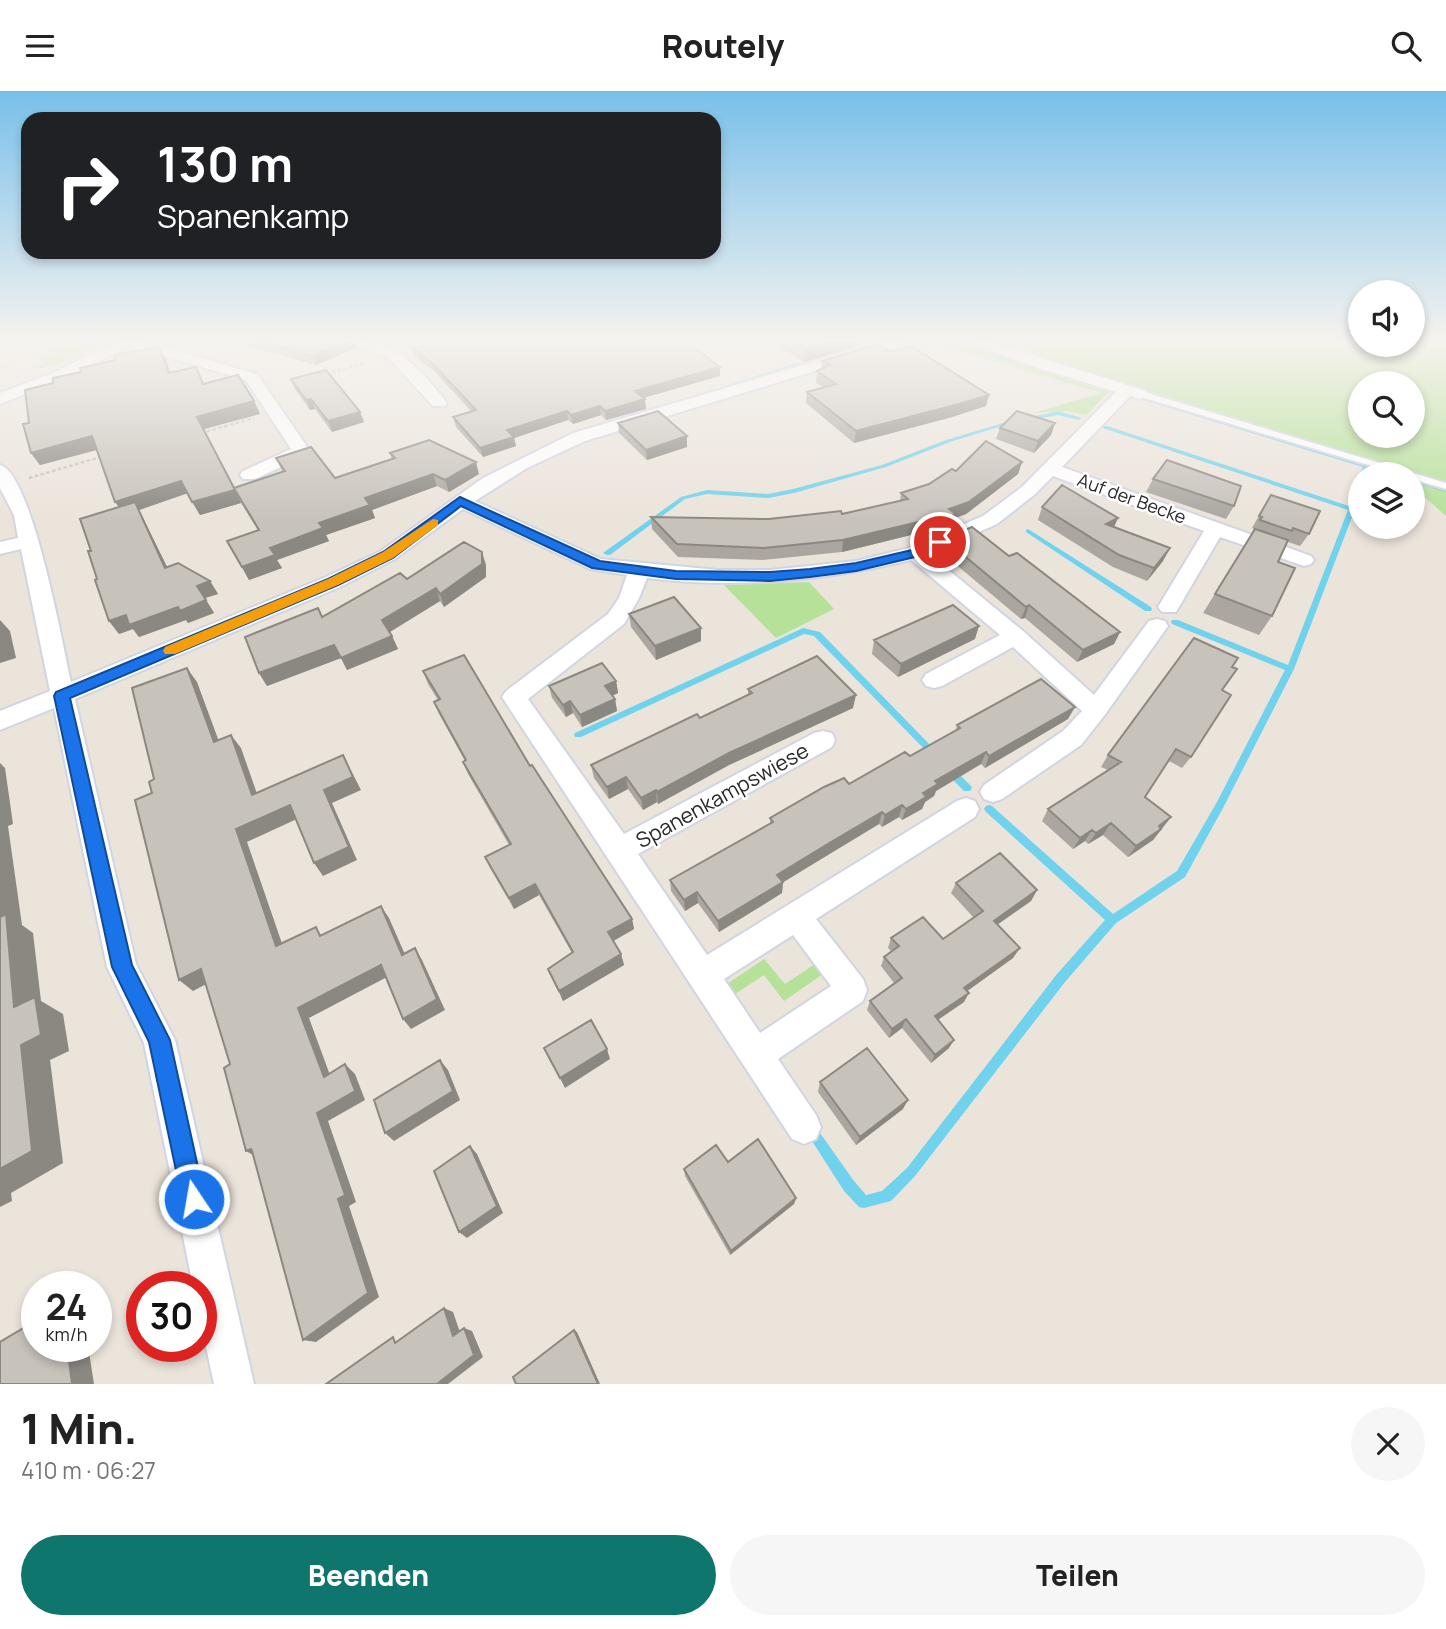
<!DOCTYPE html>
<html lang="de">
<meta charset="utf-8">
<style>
body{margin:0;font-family:Manrope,sans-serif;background:#f6f6f6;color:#222;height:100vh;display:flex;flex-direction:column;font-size:26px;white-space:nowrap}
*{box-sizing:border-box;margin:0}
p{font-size:23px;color:#767676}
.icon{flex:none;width:38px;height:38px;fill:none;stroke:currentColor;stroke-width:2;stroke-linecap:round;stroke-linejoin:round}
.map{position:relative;height:1293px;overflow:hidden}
.sheet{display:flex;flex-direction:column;background:#fff;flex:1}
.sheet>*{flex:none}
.guide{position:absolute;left:21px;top:21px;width:700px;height:147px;border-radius:21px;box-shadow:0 4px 10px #0003;background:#202124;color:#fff;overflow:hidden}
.tools{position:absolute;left:1348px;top:189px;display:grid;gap:14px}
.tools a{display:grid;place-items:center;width:77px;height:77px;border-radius:50%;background:#fff;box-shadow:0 4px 10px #0003;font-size:35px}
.speed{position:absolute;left:21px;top:1180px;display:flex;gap:14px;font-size:35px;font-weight:700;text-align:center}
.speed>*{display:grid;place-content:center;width:91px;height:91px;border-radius:50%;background:#fff;box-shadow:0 4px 10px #0003;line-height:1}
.speed small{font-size:18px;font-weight:400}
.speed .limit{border:10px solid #d22;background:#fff;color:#111}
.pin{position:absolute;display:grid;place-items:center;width:60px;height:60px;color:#fff;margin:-30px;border:4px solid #fff;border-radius:50%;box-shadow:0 2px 7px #0007}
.me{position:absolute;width:77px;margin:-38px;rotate:348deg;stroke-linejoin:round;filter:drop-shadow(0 0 5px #0008)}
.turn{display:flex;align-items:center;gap:24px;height:147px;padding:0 21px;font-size:32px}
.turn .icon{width:91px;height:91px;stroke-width:2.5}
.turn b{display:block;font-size:49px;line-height:60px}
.round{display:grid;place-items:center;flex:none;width:74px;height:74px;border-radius:37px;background:#f6f6f6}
.overview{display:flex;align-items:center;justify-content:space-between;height:119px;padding:0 21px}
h1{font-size:42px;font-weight:800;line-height:52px}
.action{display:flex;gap:14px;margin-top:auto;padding:14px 21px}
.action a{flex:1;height:80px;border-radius:42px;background:#0f766e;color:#fff;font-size:28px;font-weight:800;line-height:80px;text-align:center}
.action a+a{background:#f6f6f6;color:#222}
header{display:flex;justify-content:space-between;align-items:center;height:91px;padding:0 21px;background:#fff;font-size:32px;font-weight:800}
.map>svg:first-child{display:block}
.education{fill:#ede0cb}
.green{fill:#b5e198;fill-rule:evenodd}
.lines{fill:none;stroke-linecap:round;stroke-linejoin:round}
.stream{fill:#70d2ec;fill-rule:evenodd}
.lane-casing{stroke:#d1d5e2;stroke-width:4}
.street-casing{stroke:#d1d5e2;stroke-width:4}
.path{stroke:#c3c3c3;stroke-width:2.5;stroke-dasharray:3.5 2.5;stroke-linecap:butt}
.lane{fill:#fff;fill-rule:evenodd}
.street{fill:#fff;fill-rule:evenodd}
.wall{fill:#aba7a0}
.shaded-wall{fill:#8b8882}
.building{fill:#c7c2ba;stroke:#8b8882;stroke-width:2}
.route{fill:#1a73e8;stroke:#114b97;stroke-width:2}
.slow{fill:#f59e0b}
.labels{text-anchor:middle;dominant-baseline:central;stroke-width:5;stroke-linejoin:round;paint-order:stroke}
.far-street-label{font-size:18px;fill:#292929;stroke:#fff}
.street-label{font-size:21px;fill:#292929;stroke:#fff}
</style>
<header><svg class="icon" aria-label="menu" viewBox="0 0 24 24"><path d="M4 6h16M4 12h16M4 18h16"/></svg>Routely<svg class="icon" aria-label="search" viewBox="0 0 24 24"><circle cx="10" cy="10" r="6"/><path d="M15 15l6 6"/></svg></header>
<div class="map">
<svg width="1446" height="1293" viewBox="0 0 1446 1293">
<rect width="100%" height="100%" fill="#ebe4db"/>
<!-- education -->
<path class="education" d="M0,250H58L29,273L0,278Z"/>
<!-- green -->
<path class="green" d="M68,250H108L58,273L35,279Z
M924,250H955L1113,297L1086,324L1066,320L1033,322L1102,302Z
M1006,250H1360V254H1412V250H1446V425L1412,395V383H1400L1390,374L1004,256L1002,253ZM1360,292H1412V345H1360Z
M809,491L834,518L776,547L724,494Z
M764,868L785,893L815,873L823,883L784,910L764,884L732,905L724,895Z"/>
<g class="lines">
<!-- stream -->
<path class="stream" d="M857,254L859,255V257L832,265L829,263Z
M994,262L1038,275L1039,276L1036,278L992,265L991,264Z
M823,264L826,266L825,267L808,272L805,270Z
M797,272L802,273L724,298L719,297Z
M1140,306H1144L1369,374L1396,383H1387L1369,378L1367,383H1361L1363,376L1140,308Z
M1058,320L1082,327L1079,329L1058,324L1026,330L1023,328Z
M1010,330L1015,331L950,351L886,376L794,402L768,407L707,403L685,408L610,464H607L603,462L681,406L707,399L768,403L793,398L882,374L946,349Z
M1103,335H1107L1349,415L1357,396L1360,394V405L1294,578L1223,717L1185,786L1116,832L1065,891L915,1085L891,1110L864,1117L859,1116L844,1100L812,1050L810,1046L812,1042L816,1040L820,1042L854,1090L866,1104L882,1100L907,1077L1057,883L1105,829L986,721L984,718L986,715L989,714L992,715L1113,823L1177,780L1217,711L1285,579L1172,533L1171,531L1172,529H1178L1288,574L1348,419L1103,337Z
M1412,387L1446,397V401L1412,391Z
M1028,438L1151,516L1152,518L1151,520H1145L1026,441V439Z
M803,537L820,541L936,660L937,662L936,664H930L814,545L804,543L581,646H575L574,644L575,642Z
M950,676L953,677L970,694L972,697L970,700H964L947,683L945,680L947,677Z"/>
<!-- lane casing -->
<g class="lane-casing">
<path id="lane" d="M1138,301H1144L1446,392V398L1412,388V383H1398L1138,305Z"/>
</g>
<!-- street casing -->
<g class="street-casing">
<path id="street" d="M118,250H143L257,283L310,360L307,364L255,388H243L240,384L243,380L291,358L246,289L130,255L58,290L0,313V302L48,284Z
M351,250C392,246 424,281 447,312L445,315H433L389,267Z
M885,250H906L904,253L585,350L527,377L475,410L601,468L718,479H770L856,470L909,457L983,425L1022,396L1116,301L1026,273L969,250H988L1146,300L1148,303L1140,308L1130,305L1062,376L1311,465L1314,469L1311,473L1304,475L1220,446L1176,521H1162L1158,516L1204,440L1053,385L1034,404L997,433L929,463L1023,540L1094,604L1149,530L1157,528L1165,530L1168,535L1104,625L1081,654L1002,708L993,711L984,708L980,701L984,694L1063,640L1082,620L1013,556L942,595L934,597L926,595L922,589L926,583L1000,544L911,469C824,490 737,498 647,487L639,507L624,533L528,608L624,743L814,642L823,640L832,642L835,649L832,656L638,763L707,864L957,710L966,707L975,710L979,718L975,726L816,828L863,888L867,899L863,910L778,968L816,1024L821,1036L816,1048L804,1053L792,1048L502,606L506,600L608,523L619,507L627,484L590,478L463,418L395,468L340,496L75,608L136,873L175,949L254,1293H214L201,1233V1195H193L144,952L107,876L54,617L0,639V620L50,600L21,458L0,463V451L18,447L14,424L0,397V374C32,382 63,556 71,591L326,486L381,460L483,387L573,342ZM793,844L831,895L760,942L724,888Z"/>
</g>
<!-- path -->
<path class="path" d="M42,269L65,250
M326,283L365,272
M201,342L254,327
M29,387L104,365"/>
<!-- lane -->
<use href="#lane" class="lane"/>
<!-- street -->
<use href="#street" class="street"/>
</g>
<!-- wall -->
<path class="wall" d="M246,250H356L358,256L316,274L248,255Z
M778,250H859V255L804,271L778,255Z
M160,257L166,268L170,282L196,276L204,293L254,310L260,323L204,338L234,397L282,380L276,367L335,387L392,368L390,362L479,383L449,401L437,395L372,419L375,427L326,444L329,450L277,469L282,477L249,489L227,450L258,439L241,412L200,424L188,402L139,419L167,476L210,490L218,503L205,507L214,522L188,532L186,529L139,546L133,538L119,543L109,530L97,488L91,460L119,416L97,359L40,374L31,362L29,332L53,292L116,269Z
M412,257L720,276V285L643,307L646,318L606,329L601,324L573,333L568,329L514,347L516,355L483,366L456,336L453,326L471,320L433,279L415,266Z
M891,261L989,304L986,315L952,326L854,352L806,312L807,301L823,296L816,292L817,280L821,279L822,270Z
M291,288L360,321L364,331L332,341L315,318L310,319L295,298Z
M618,332L687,345V356L647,369L619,342Z
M1055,332L1051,344L1034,362L996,348L1000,337Z
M1022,371L1018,383L966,423L955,427L953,435L925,447L919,442L842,461L763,469L678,466L652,438L651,426L769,428L842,423L900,410L901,402L929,393L956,380Z
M1153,388L1234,415L1226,428L1146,401Z
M1271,404L1309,443L1300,455L1288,451L1278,471L1272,525L1259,544L1203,522L1253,441L1254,438L1252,437Z
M1042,416L1118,427L1114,436L1163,470L1147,490L1113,476L1038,429Z
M944,448L1009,465L1120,541L1114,553L1077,571L1025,527L1021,528L941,461Z
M486,474V486L444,516L440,510L390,541L398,558L347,579L341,567L267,595L259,582L322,526L407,488Z
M629,523L701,537V550L656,569L631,536Z
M975,548L898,586L872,563L874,549Z
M1232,576L1191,666L1182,677L1169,670L1145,706L1171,726L1153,749L1128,766L1103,744L1088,753L1085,750L1073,758L1042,730L1048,718L1108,679L1101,676L1108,664Z
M423,580L530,675L632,828L634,838L613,850L621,863L624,874L563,910L548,878L572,862L539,804L514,818L490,777L485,766L509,754L468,683L463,671L465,670L439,623L434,611L438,609L428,593Z
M616,590L618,602L612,605L615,608L617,620L582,636L573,622L566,626L552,607L549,595Z
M748,598L853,617L729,674L658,713L657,711L643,719L628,698L609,708L594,687L591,674L700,627L748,604Z
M1068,628L985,677L981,673L936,700L934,705L925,711L922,718L902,729L899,726L882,736L879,733L829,763L783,791L782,802L719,841L698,812L685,820L671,800L670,789L770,732V727L910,665L956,639L957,634Z
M956,792L1037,799L1031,810L997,834L1013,867L967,900L964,911L938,929L949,957L931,972L902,937L889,947L867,919L870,910L894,892L881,875L884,866L891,860L888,857L891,847L943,848L974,827L951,802Z
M820,991L903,1018L856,1054L818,1001Z
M728,1071L796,1107L794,1113L730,1164L685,1085L684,1078Z"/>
<!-- shaded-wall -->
<path class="shaded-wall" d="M349,250H356L358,256L316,274L312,265Z
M402,250H423L403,254Z
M835,250H859V255L804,271L805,258Z
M160,257L166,268L174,294L168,282Z
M720,276V285L636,309L635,300Z
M989,304L986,315L952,326L854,352L856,340Z
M311,308L315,318L310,319L306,309Z
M645,308L646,318L606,329L605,320Z
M254,310L260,323L204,338L197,326Z
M600,315L601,324L573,333L571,324Z
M567,320L568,329L514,347L516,355L483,366L480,357L507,339Z
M360,321L364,331L332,341L328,330Z
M1055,332L1051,344L1034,362L1038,350Z
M92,345L100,358L40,374L31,362Z
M687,345V356L647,369L646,359Z
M476,371L479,383L449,401L445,389Z
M1022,371L1018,383L966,423L955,427L953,435L925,447L927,435L949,418Z
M433,383L437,395L372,419L375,427L326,444L329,450L277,469L282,477L249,489L242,476L270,457L319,432L365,407Z
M181,390L188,402L139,419L174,490L115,411Z
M235,399L241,412L200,424L192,411Z
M1118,427L1112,440L1106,433Z
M922,430L919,442L842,461L843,449Z
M1170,457L1163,470L1147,490L1154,477Z
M482,461L486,474V486L444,516L440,503Z
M210,490L218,503L205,507L197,495Z
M436,497L440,510L388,542L382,529Z
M206,509L214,522L188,532L186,529L139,546L133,538L119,543L109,530L126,524L178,516Z
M1029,514L1025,527L1021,528L1026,516Z
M0,529L10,540L16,567L0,572Z
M979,535L975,548L898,586L901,573Z
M701,537V550L656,569L655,555Z
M1120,541L1114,553L1077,571L1083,559Z
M392,545L398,558L347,579L341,567L267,595L259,582L334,554Z
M187,577L197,591L224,664L214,651Z
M616,590L618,602L607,607L605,595Z
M856,604L853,617L729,674L658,713L657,701L729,662Z
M615,608L617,620L582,636L580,624Z
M570,610L573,622L566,626L563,614Z
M1075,616L1068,628L985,677L989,665Z
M231,644L241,657L262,717L252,704Z
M986,661L981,673L936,700L934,705L925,711L922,718L902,729L906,718L935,690Z
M343,664L361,699L332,712L357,769L323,785L314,772L324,699Z
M0,672L5,677L13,733L8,735L22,834L33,842L41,910L63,923L69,960L50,969L63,1072L11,1102L12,1110L0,1116V1078L14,916L0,830Z
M626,686L628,698L609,708L607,696Z
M656,699L657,711L643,719L641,707Z
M290,714L299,727L247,751L287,867L276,855L236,738Z
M902,714L899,726L882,736L885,724Z
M882,721L879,733L777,795L783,791L782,802L719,841L718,830L777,784Z
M1171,726L1153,749L1128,766L1136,755Z
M1111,732L1103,744L1088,753L1096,742Z
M1092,739L1085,750L1073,758L1080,747Z
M535,793L539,804L514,818L509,807Z
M1037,799L1031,810L988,840L994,830Z
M697,801L698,812L685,820L684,809Z
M381,815L389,827L410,875L402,864Z
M632,828L634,838L610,852L608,841Z
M415,857L422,869L445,919L411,938L403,928Z
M1020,857L1013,867L959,906L964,897Z
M621,863L624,874L563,910L559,900Z
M381,874L389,885L309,927L334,995L324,986L298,917Z
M201,878L214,889L193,900L179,889Z
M969,902L964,911L930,934L935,925Z
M906,928L902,937L889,947L892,938Z
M954,949L949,957L931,972L935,964Z
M607,958L610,968L565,997L560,987Z
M440,969L448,979L460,1009L394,1050L385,1042Z
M345,973L355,983L365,1009L328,1030L356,1111L349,1115L379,1206L316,1251L303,1249L338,1108L317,1022Z
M908,1009L903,1018L856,1054L860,1046Z
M470,1055L477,1063L503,1122L467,1147L459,1141Z
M251,1058L260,1068L246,1060Z
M796,1107L794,1113L730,1164L731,1160Z
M444,1217L453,1221L462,1247L453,1245Z
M464,1237L472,1240L483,1266L448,1293H437Z
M574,1239L577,1241L600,1293H598Z
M67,1255H88L94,1293H71Z"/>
<!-- building -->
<path class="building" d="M258,250H349L312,265Z
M439,250H685L720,276L635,300L645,308L605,320L600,315L571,324L567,320L507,339L514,346L480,357L453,326L476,319L430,270L412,257Z
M791,250H835L805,258Z
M877,253L891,261L911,255L989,304L955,314L856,340L807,301L836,293L817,280L830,274L822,270Z
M156,256L160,257L168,282L196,276L203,293L238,284L254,310L197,326L234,397L285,380L276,367L311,356L335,387L395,367L390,362L429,349L476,371L445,389L433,383L365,407L370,414L319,432L323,437L270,457L275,464L242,476L227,450L259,439L235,399L192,411L181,390L115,411L92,345L31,362L23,333L29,332L25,299L53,292V287L81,281L80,277L116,269L115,264Z
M326,279L360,321L328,330L311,308L306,309L291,288Z
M658,320L687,345L646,359L618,332Z
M1017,320L1055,332L1038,350L1000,337Z
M986,350L1022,371L969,411L949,418L956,423L927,435L922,430L843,449L764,457L677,453L651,426L769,428L841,420L842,423L908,408L901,402L929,393L952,378L956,380Z
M1167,369L1241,395L1234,415L1153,388Z
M1062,394L1118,427L1106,433L1170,457L1154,477L1119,464L1042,416Z
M1271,404L1320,420L1309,443L1293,437L1292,440L1260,429L1262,426L1259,425Z
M135,411L165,477L178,472L210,490L197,495L206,509L180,520L178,516L129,534L126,524L109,530L95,489L97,488L88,460H91L80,428Z
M972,436L1009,465L1017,462L1120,541L1083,559L1029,514L1026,516L944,448Z
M1255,438L1288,449L1278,471L1295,477L1272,525L1215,503Z
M464,451L482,461V473L440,503L436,497L382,529L392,545L341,567L334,554L259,582L245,546L318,517L322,526L400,482L407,488Z
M674,506L701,537L655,555L629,523Z
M953,514L979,535L901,573L874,549Z
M1194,547L1238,567L1232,576L1237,578L1222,599L1231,604L1191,666L1176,658L1145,706L1171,726L1159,735L1161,738L1136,755L1111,732L1096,742L1092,739L1080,747L1048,718L1121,671L1108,664Z
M464,564L530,675L532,674L632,828L608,841L621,863L559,900L548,878L573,861L535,793L509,807L485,766L511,753L463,671L466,669L434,611L440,608L423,580Z
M817,565L856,604L729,662L657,701L656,699L641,707L626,686L607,696L591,674L697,623L700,627L752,602L748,598Z
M602,572L616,590L605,595L615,608L580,624L570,610L563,614L549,595Z
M187,577L214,651L231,644L252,704L343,664L353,686L324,699L349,756L314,772L290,714L236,738L276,855L316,836L320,845L381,815L402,864L415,857L437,908L403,928L381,874L298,917L324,986L345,973L355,1000L317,1022L345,1104L338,1108L368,1202L303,1249L252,1060L251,1058L246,1060L224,977L230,973L201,878L179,889L135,709L152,702L149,691L154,688L132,597Z
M1041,588L1075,616L989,665L986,661L935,690L938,693L923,702L926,706L906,718L902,714L885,724L882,721L831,751L777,784L783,791L718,830L697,801L684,809L670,789L773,731L770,727L824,696L844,687L849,693L905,661L910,665L960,637L957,634Z
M1000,762L1037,799L994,830L1020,857L964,897L969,902L935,925L954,949L935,964L906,928L892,938L870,910L902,887L884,866L899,855L891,847L923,826L943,848L983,820L956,792Z
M6,823L14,916L35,906L41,944L21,954L32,1060L0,1078V826Z
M591,929L607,958L560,987L544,957Z
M867,957L908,1009L860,1046L820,991Z
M440,969L453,1000L385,1042L374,1009Z
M758,1048L796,1107L731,1160L684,1078L716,1054L728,1071Z
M470,1055L497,1115L459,1141L434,1080Z
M444,1217L453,1245L464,1237L474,1264L437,1293H326L393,1246L395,1252Z
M37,1229V1255H67L72,1292L71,1293H0V1251Z
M574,1239L598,1293H516L513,1286Z"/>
<!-- sky -->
<linearGradient id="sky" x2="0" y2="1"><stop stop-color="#78c0ea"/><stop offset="0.58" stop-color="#f6f3ef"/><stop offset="1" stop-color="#f6f3ef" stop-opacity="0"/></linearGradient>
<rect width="1446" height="431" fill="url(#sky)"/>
<!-- route -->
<path class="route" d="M460,406L600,470L676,480L770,481L810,478L856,472L912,459L940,447L947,451L915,466L856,480L810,486L770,490L676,488L592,477L461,415L393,467L338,494L70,607L132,874L170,949L205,1108L202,1116L194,1120L185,1116L182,1108L149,951L112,876L54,605L56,601L328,488L383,461Z"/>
<!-- slow -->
<path class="slow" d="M433,428L438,429V434L393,467L338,494L175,563H165L163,560L165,556L328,488L383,461Z"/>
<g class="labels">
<!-- far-street labels -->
<g class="far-street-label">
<text transform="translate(1132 407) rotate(20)">Auf der Becke</text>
</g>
<!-- street labels -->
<g class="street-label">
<text transform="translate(722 704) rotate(-29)">Spanenkampswiese</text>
</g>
</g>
</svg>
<div class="tools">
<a><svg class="icon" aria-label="sound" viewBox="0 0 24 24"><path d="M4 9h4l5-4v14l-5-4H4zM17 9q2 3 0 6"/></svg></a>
<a><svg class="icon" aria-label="search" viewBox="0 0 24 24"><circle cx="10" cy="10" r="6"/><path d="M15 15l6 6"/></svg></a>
<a><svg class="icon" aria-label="layers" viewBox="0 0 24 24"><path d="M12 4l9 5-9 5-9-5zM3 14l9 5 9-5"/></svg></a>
</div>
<div class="speed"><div>24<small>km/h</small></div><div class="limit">30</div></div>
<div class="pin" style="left:940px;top:451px;background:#d93025"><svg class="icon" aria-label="arrive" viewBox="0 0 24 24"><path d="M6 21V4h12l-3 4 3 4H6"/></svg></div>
<svg class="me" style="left:194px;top:1108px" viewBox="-20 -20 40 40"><circle r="17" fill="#1a73e8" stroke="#fff" stroke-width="3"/><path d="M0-11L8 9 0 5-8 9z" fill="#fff"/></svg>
<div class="guide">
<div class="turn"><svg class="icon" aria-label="right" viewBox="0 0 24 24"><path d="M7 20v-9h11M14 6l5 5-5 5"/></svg><div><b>130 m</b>Spanenkamp</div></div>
</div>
</div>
<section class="sheet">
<div class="overview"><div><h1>1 Min.</h1><p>410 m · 06:27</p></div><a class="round"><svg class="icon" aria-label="close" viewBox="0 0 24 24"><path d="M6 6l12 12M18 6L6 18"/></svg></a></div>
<div class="action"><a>Beenden</a><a>Teilen</a></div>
</section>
